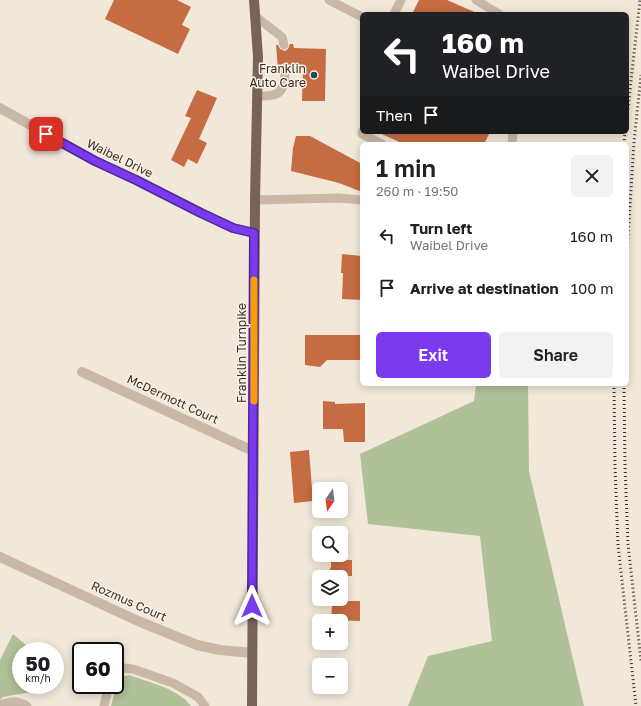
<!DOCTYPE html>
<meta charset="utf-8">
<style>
body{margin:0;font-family:"Golos Text",sans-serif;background:#f2f2f2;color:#202124;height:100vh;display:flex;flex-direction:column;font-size:15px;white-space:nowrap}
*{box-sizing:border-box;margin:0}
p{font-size:13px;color:#757577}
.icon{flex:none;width:22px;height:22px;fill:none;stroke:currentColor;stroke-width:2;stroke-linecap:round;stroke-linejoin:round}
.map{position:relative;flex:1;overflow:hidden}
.panel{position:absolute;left:360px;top:142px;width:269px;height:244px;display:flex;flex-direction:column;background:#fff;border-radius:6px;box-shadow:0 2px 10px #0003}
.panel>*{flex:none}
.banner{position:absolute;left:360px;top:12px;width:269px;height:122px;border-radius:6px;box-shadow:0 2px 10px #0003;background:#202124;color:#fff;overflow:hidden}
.needle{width:26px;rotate:194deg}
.fabs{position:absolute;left:312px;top:482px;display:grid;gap:8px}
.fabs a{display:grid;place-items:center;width:36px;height:36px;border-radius:6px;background:#fff;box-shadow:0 2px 10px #0003;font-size:20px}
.speed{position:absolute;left:12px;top:642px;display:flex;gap:8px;font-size:20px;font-weight:700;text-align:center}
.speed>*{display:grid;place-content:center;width:52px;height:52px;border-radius:50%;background:#fff;box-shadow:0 2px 10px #0003;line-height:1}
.speed small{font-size:10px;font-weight:400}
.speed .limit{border:2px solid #111;border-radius:6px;background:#fff;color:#111}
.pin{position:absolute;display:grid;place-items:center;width:34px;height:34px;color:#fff;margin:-17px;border-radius:8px;box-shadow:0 2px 6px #0006}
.me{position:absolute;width:44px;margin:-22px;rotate:0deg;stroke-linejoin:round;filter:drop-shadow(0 0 3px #0008)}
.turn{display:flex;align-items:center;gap:14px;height:84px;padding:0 16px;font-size:18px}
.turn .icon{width:52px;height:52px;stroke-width:2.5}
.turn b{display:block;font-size:28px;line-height:34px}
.then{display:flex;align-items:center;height:38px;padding:0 16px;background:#0003;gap:8px;font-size:15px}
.round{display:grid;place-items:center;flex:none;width:42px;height:42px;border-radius:6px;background:#f2f2f2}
.summary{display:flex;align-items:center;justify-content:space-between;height:68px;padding:0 16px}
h1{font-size:24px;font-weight:600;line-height:30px}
.action{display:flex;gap:8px;margin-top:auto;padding:8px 16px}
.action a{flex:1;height:46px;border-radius:6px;background:#7c3aed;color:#fff;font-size:16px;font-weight:600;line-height:46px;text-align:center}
.action a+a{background:#f2f2f2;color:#202124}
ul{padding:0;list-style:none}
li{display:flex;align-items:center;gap:12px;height:52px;padding:0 16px}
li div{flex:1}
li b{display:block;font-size:15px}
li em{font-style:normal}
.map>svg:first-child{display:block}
.green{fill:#b0c099}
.building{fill:#c66c42}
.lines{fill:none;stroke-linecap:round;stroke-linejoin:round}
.lane{stroke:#c9b8a5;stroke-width:9}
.street{stroke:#c9b8a5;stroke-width:10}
.primary{stroke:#776457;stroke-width:10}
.rail{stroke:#352c26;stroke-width:3;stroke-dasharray:1 3;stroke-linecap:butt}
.route-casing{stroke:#51269a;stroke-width:10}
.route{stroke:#7c3aed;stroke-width:7}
.slow{stroke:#f59e0b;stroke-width:7}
.poi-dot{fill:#1c4e56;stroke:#f9f1e5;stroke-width:1.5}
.labels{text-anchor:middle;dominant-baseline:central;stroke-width:3;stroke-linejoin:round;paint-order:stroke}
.poi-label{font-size:12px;fill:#352c26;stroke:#f9f1e5;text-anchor:end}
.street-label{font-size:12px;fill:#352c26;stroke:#f9f1e5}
</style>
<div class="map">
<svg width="641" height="706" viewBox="0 0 641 706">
<rect width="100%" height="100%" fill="#f1e8d9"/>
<!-- green -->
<path class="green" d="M476,384H528L529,471L584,706H408L428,656L492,641L480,536L368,524L360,454L474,401Z
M13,634L33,651H21V685H47L48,689L3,697L0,700V660Z
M129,675C148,682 179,689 191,706H111L118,678Z"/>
<!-- building -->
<path class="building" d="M114,0H177L191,7L182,25L190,29L178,54L105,19Z
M419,0H447L479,14H412Z
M290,44H293L294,48L326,49L325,101H302L303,69H291L288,64L285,63L282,64L279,69H278L276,45H278L280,49L285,51L288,49Z
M197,90L217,98L199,139L207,143L197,164L188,159L184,167L171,160L191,118L185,116Z
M377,132H490L484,144H404Z
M296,136H310L362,164V192L339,183L291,171L293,148Z
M342,254L362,256V300L342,299L343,273H341Z
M305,335H362V360H327L320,367L305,365Z
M323,401L335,402V404L365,403V442H344L343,429H323Z
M309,450L313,501L294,503L290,452Z
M331,560H352V576H348L347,601H360V621L331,620L332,605H326V599H341V577H326L331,567Z"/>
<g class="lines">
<!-- lane -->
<path class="lane" d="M329,0L362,17
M476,0L499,14
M394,14L401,0
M255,16L282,37L284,45
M257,96C280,97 285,93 285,69
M362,132V134L382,144
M512,144L513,132
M255,200L339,198L362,200
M115,670L123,668L133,669L173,683L198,697L205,706
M0,705C10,701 17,700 27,706
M104,706L109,685"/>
<!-- street -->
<path class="street" d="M0,108L95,161L136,180L201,213L233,228L254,233
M82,372L253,451
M0,557L138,621L197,645L220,650L252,653"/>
<!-- primary -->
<path class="primary" d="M252,706L255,200L258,57L254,0"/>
<!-- rail -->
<path class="rail" d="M627,117L640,0
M624,144L625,132
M627,255L634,142L641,75
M614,384L615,467L618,545L636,706
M624,384L625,466L628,544L641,661"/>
</g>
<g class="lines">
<!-- route casing -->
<g class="route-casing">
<path id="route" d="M46,134L95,161L136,180L201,213L233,228L254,233L252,606"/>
</g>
<!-- route -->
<use href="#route" class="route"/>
<!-- slow -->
<path class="slow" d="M254,401V280"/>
</g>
<!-- markers -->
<circle class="poi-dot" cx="314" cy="75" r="4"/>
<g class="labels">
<!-- poi labels -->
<g class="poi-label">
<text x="306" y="68">Franklin<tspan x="306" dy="14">Auto Care</tspan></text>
</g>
<!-- street labels -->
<g class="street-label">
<text transform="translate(120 158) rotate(26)">Waibel Drive</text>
<text transform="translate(241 353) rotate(-90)">Franklin Turnpike</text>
<text transform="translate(173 399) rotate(25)">McDermott Court</text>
<text transform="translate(129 601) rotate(24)">Rozmus Court</text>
</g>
</g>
</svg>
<div class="fabs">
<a><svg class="needle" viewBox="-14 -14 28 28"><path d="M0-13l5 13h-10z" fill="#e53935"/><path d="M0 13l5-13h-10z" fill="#757577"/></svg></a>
<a><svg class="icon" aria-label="search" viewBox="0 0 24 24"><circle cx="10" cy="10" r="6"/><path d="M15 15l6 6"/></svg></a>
<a><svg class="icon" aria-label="layers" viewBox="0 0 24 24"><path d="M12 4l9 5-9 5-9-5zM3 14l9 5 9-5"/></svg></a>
<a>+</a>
<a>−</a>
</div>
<div class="speed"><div>50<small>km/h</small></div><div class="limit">60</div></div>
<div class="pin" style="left:46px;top:134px;background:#d93025"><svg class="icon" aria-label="arrive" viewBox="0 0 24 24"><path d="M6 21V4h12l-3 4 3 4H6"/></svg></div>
<svg class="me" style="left:252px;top:606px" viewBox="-20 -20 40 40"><path d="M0-17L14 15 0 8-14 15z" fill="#7c3aed" stroke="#fff" stroke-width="4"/></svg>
<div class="banner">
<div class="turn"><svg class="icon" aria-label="left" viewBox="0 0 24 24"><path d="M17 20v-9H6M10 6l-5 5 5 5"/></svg><div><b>160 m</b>Waibel Drive</div></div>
<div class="then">Then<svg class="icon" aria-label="arrive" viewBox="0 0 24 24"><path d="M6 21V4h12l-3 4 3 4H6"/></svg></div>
</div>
<section class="panel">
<div class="summary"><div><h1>1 min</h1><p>260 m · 19:50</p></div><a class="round"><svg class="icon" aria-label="close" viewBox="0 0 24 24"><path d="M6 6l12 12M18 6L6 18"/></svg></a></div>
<ul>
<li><svg class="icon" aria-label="left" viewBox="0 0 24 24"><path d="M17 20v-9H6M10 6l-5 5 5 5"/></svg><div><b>Turn left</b><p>Waibel Drive</p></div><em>160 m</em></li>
<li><svg class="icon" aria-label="arrive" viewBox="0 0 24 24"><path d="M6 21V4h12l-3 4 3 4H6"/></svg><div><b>Arrive at destination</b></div><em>100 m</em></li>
</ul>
<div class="action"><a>Exit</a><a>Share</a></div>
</section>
</div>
